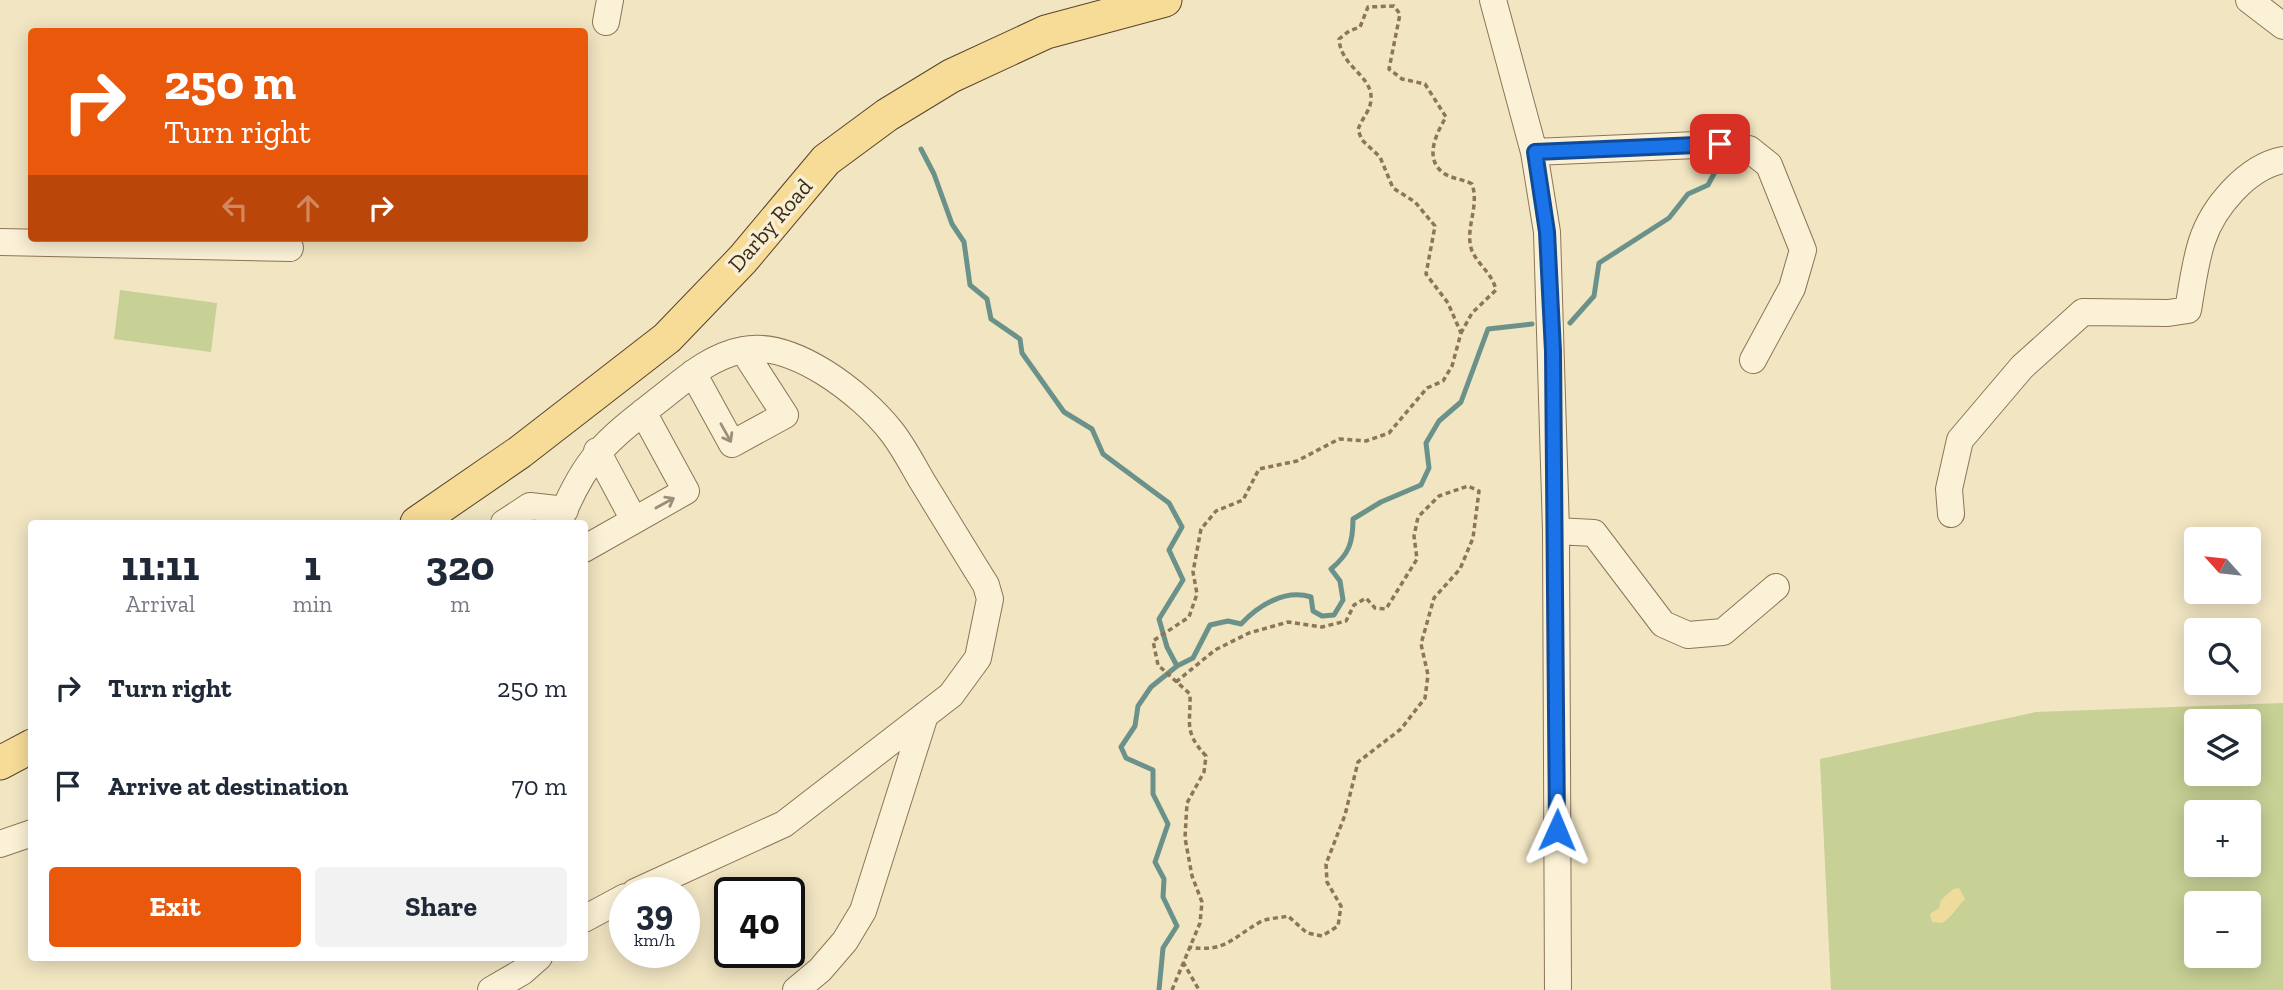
<!DOCTYPE html>
<meta charset="utf-8">
<style>
body{margin:0;font-family:"Zilla Slab",serif;background:#f2f2f3;color:#1f2937;height:100vh;display:flex;flex-direction:column;font-size:26px;white-space:nowrap}
*{box-sizing:border-box;margin:0}
p{font-size:23px;color:#747a83}
.icon{flex:none;width:38px;height:38px;fill:none;stroke:currentColor;stroke-width:2;stroke-linecap:round;stroke-linejoin:round}
.map{position:relative;flex:1;overflow:hidden}
.details{position:absolute;left:28px;top:520px;width:560px;height:441px;display:flex;flex-direction:column;background:#fff;border-radius:7px;box-shadow:0 4px 18px #0003}
.details>*{flex:none}
.top-card{position:absolute;left:28px;top:28px;width:560px;height:214px;border-radius:7px;box-shadow:0 4px 18px #0003;background:#ea580c;color:#fff;overflow:hidden}
.needle{width:46px;rotate:297deg}
.controls{position:absolute;left:2184px;top:527px;display:grid;gap:14px}
.controls a{display:grid;place-items:center;width:77px;height:77px;border-radius:7px;background:#fff;box-shadow:0 4px 18px #0003;font-size:35px}
.speed{position:absolute;left:609px;top:877px;display:flex;gap:14px;font-size:35px;font-weight:700;text-align:center}
.speed>*{display:grid;place-content:center;width:91px;height:91px;border-radius:50%;background:#fff;box-shadow:0 4px 18px #0003;line-height:1}
.speed small{font-size:18px;font-weight:400}
.speed .limit{border:4px solid #111;border-radius:10px;background:#fff;color:#111}
.pin{position:absolute;display:grid;place-items:center;width:60px;height:60px;color:#fff;margin:-30px;border-radius:14px;box-shadow:0 4px 10px #0006}
.me{position:absolute;width:77px;margin:-38px;rotate:1deg;stroke-linejoin:round;filter:drop-shadow(0 0 5px #0008)}
.turn{display:flex;align-items:center;gap:24px;height:147px;padding:0 21px;font-size:32px}
.turn .icon{width:91px;height:91px;stroke-width:2.5}
.turn b{display:block;font-size:49px;line-height:60px}
.lanes{display:flex;align-items:center;height:66px;padding:0 21px;background:#0003;justify-content:center;gap:35px;direction:ltr}
.lanes .off{opacity:.35}
.eta{display:flex;justify-content:space-evenly;align-items:center;height:119px;text-align:center}
.eta b{font-size:42px;font-weight:800;line-height:49px}
.button{display:flex;gap:14px;margin-top:auto;padding:14px 21px}
.button a{flex:1;height:80px;border-radius:7px;background:#ea580c;color:#fff;font-size:28px;font-weight:800;line-height:80px;text-align:center}
.button a+a{background:#f2f2f3;color:#1f2937}
ul{padding:0;list-style:none}
li{display:flex;align-items:center;gap:21px;height:98px;padding:0 21px}
li div{flex:1}
li b{display:block;font-size:26px}
li em{font-style:normal}
.map>svg:first-child{display:block}
.green{fill:#c7d095;fill-rule:evenodd}
.sand{fill:#efdc9d}
.lines{fill:none;stroke-linecap:round;stroke-linejoin:round}
.stream{stroke:#6b928a;stroke-width:5}
.minor-casing{stroke:#8c7558;stroke-width:28}
.major-casing{stroke:#59432c;stroke-width:35}
.path{stroke:#8c7558;stroke-width:3.5;stroke-dasharray:5 3.5;stroke-linecap:butt}
.minor{stroke:#fbf1d6;stroke-width:26}
.major{stroke:#f6dc97;stroke-width:33}
.oneway{stroke:#9b8e7a}
.route-casing{stroke:#114b97;stroke-width:18}
.route{stroke:#1a73e8;stroke-width:12}
.labels{text-anchor:middle;dominant-baseline:central;stroke-width:7;stroke-linejoin:round;paint-order:stroke}
.street-label{font-size:23px;fill:#3b2c1d;stroke:#f8eed2}
</style>
<div class="map">
<svg width="2283" height="990" viewBox="0 0 2283 990">
<rect width="100%" height="100%" fill="#f1e5c2"/>
<!-- green -->
<path class="green" d="M120,290L217,303L211,352L114,339Z
M2283,703V990H1831L1820,759L2036,712ZM2196,721H2249V774H2196ZM2196,812H2249V864H2196ZM2196,903H2249V956H2196Z"/>
<!-- sand -->
<path class="sand" d="M1959,888L1965,899C1957,907 1952,917 1942,923L1932,922L1930,914L1939,908L1941,900L1953,889Z"/>
<g class="lines">
<!-- stream -->
<path class="stream" d="M921,149L934,174L952,224L964,242L970,285L987,299L991,319L1020,339L1022,353L1064,412L1092,429L1103,454L1169,503L1182,527L1169,550L1183,580L1159,619L1167,647L1177,666L1151,687L1138,706L1135,726L1121,747L1126,758L1153,770V794L1168,824L1155,862L1164,879L1163,897L1177,926L1163,948L1159,990
M1570,323L1594,296L1599,263L1669,218L1688,194L1708,185L1716,170
M1177,666L1193,658L1210,625L1228,621L1241,624C1259,605 1285,589 1311,597L1313,611L1322,616L1334,615L1343,600L1340,581L1331,569C1349,554 1353,543 1353,519L1381,502L1421,485L1429,468L1426,443L1439,421L1461,402L1488,329L1532,324"/>
<!-- minor casing -->
<g class="minor-casing">
<path id="minor" d="M1493,0L1534,152L1547,232L1556,531L1558,990
M2249,0L2283,26
M606,22L610,0
M1534,152L1720,144L1749,149L1769,165L1803,250L1792,288L1753,360
M0,242L290,248
M693,373L732,444L785,415L743,350
M597,451L634,520
M1951,514L1949,489L1960,440L2022,367L2083,312L2168,313L2188,310C2192,287 2195,262 2202,241C2213,207 2247,167 2283,160
M504,523L530,506L565,510
M559,523C586,454 609,439 665,395C689,376 712,356 743,350C793,340 861,393 891,431C903,446 912,464 922,481C943,515 964,550 986,585L990,599L978,658L951,695L784,824L635,892
M1556,531L1594,533L1663,624L1688,635L1723,632L1776,587
M584,549L686,491L643,412
M0,844L32,833
M584,919L625,897
M491,990L522,972L539,957
M796,990L820,970L845,941L863,911L925,715"/>
</g>
<!-- major casing -->
<g class="major-casing">
<path id="major" d="M417,523L520,452L667,338L743,259L826,160L887,115L951,76L1046,32L1165,0
M0,763L32,746"/>
</g>
<!-- path -->
<path class="path" d="M1176,682L1215,650L1249,633L1288,622L1322,627L1346,621L1354,605L1366,598L1375,608L1386,609L1417,559L1414,536L1418,517L1439,496L1468,486L1479,491L1473,538L1460,569L1434,598L1421,644L1428,675L1425,698L1401,729L1358,762L1345,815L1326,864L1327,882L1341,906L1338,926L1322,936L1307,933L1288,916C1279,918 1268,918 1260,922C1232,938 1225,953 1189,947
M1183,962L1199,990
M1172,990L1200,923L1202,902L1192,876L1185,838L1187,803L1204,772L1206,756C1183,731 1191,724 1190,694L1158,665L1153,641L1189,617L1197,594L1193,572L1201,529L1216,511L1243,500L1259,469L1297,461L1339,439L1366,441L1389,433L1427,388L1443,381L1452,366L1461,333L1448,303L1426,274L1435,226L1415,202L1393,188L1380,157L1362,140L1358,130C1361,119 1370,112 1371,100C1373,75 1341,68 1339,39L1349,31L1360,27L1368,7L1394,6L1400,14L1389,69L1402,79L1425,84L1446,117C1436,134 1423,160 1445,174C1453,179 1463,179 1472,184C1480,207 1464,229 1472,251C1479,266 1492,273 1496,290L1472,313L1461,333"/>
<!-- minor -->
<use href="#minor" class="minor"/>
<!-- major -->
<use href="#major" class="major"/>
</g>
<!-- one-way arrows -->
<defs><path id="oneway-shaft" d="M-6 0H5M1.5-3L5.5 0L1.5 3" fill="none" stroke-width="1.6" stroke-linecap="round" stroke-linejoin="round" transform="scale(1.75)"/></defs>
<g class="oneway">
<use href="#oneway-shaft" transform="translate(726 433) rotate(61)"/>
<use href="#oneway-shaft" transform="translate(665 503) rotate(-29)"/>
</g>
<g class="lines">
<!-- route casing -->
<g class="route-casing">
<path id="route" d="M1557,830L1553,351L1547,232L1535,152L1720,144"/>
</g>
<!-- route -->
<use href="#route" class="route"/>
</g>
<g class="labels">
<!-- street labels -->
<g class="street-label">
<text transform="translate(770 225) rotate(-49)">Darby Road</text>
</g>
</g>
</svg>
<div class="controls">
<a><svg class="needle" viewBox="-14 -14 28 28"><path d="M0-13l5 13h-10z" fill="#e53935"/><path d="M0 13l5-13h-10z" fill="#747a83"/></svg></a>
<a><svg class="icon" aria-label="search" viewBox="0 0 24 24"><circle cx="10" cy="10" r="6"/><path d="M15 15l6 6"/></svg></a>
<a><svg class="icon" aria-label="layers" viewBox="0 0 24 24"><path d="M12 4l9 5-9 5-9-5zM3 14l9 5 9-5"/></svg></a>
<a>+</a>
<a>−</a>
</div>
<div class="speed"><div>39<small>km/h</small></div><div class="limit">40</div></div>
<div class="pin" style="left:1720px;top:144px;background:#d93025"><svg class="icon" aria-label="arrive" viewBox="0 0 24 24"><path d="M6 21V4h12l-3 4 3 4H6"/></svg></div>
<svg class="me" style="left:1557px;top:830px" viewBox="-20 -20 40 40"><path d="M0-17L14 15 0 8-14 15z" fill="#1a73e8" stroke="#fff" stroke-width="4"/></svg>
<div class="top-card">
<div class="turn"><svg class="icon" aria-label="right" viewBox="0 0 24 24"><path d="M7 20v-9h11M14 6l5 5-5 5"/></svg><div><b>250 m</b>Turn right</div></div>
<div class="lanes"><svg class="icon off" aria-label="left" viewBox="0 0 24 24"><path d="M17 20v-9H6M10 6l-5 5 5 5"/></svg><svg class="icon off" aria-label="ahead" viewBox="0 0 24 24"><path d="M12 20V5M6 11l6-6 6 6"/></svg><svg class="icon" aria-label="right" viewBox="0 0 24 24"><path d="M7 20v-9h11M14 6l5 5-5 5"/></svg></div>
</div>
<section class="details">
<div class="eta">
<div><b>11:11</b><p>Arrival</p></div>
<div><b>1</b><p>min</p></div>
<div><b>320</b><p>m</p></div>
</div>
<ul>
<li><svg class="icon" aria-label="right" viewBox="0 0 24 24"><path d="M7 20v-9h11M14 6l5 5-5 5"/></svg><div><b>Turn right</b></div><em>250 m</em></li>
<li><svg class="icon" aria-label="arrive" viewBox="0 0 24 24"><path d="M6 21V4h12l-3 4 3 4H6"/></svg><div><b>Arrive at destination</b></div><em>70 m</em></li>
</ul>
<div class="button"><a>Exit</a><a>Share</a></div>
</section>
</div>
